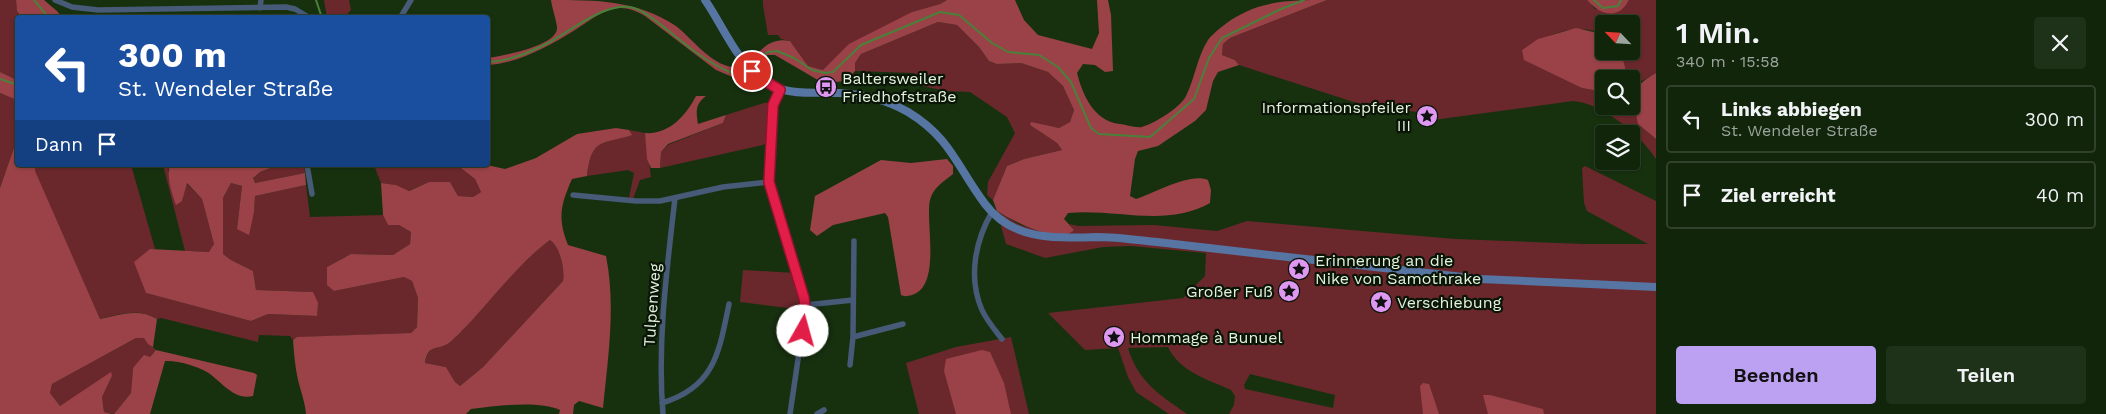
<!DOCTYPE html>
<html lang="de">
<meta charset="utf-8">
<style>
body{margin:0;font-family:"Work Sans",sans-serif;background:#1e3119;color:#f1f3f6;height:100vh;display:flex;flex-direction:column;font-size:19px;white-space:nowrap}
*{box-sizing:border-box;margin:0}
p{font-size:16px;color:#9ca59d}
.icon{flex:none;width:28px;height:28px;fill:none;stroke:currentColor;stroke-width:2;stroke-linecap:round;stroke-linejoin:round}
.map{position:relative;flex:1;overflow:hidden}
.sheet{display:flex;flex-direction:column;background:#11250b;width:450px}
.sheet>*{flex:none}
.top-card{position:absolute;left:15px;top:15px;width:475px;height:152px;border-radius:5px;box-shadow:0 1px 4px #0004,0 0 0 1px #30422c;background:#1a4fa0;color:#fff;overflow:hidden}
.needle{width:32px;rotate:295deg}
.fabs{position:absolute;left:1595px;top:15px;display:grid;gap:10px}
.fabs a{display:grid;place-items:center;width:45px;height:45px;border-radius:5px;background:#11250b;box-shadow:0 1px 4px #0004,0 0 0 1px #30422c;font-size:25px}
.pin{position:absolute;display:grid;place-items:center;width:42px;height:42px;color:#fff;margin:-21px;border:2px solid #fff;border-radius:50%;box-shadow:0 1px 5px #0007}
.me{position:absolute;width:55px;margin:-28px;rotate:7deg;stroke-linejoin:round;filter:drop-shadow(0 0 4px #0008)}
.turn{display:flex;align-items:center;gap:18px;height:105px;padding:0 20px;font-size:22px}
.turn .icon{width:65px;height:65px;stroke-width:2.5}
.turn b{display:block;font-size:35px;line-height:42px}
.then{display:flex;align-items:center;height:48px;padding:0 20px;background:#0003;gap:10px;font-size:19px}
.round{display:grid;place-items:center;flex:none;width:52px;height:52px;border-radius:5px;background:#1e3119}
.summary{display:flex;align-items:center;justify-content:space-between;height:85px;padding:0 20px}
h1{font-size:30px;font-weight:600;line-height:38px}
.primary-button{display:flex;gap:10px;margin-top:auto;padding:10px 20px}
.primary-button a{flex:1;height:58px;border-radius:5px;background:#bca0f2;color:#111;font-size:20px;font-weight:600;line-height:58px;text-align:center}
.primary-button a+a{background:#1e3119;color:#f1f3f6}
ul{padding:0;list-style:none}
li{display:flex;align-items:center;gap:15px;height:68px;margin:0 10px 8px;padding:0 10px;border:2px solid #30422c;border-radius:5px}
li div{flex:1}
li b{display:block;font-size:19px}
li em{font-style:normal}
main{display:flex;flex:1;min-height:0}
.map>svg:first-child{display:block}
.green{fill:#6b282c;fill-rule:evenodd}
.forest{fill:#9a4247;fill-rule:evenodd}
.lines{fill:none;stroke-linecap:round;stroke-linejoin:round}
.stream{stroke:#4a813a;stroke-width:2}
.minor{stroke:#475a78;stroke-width:5.5}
.secondary{stroke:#5775a3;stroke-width:8}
.route-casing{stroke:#92132f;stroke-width:12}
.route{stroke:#e11d48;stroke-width:9}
.labels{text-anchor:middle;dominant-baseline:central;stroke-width:4.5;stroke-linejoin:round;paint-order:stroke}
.poi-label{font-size:16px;fill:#e2f2dd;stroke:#0a1507;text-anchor:start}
.street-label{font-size:16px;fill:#e2f2dd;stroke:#0a1507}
</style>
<main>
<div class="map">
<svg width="1656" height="414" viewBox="0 0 1656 414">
<rect width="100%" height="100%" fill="#17310f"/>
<!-- green -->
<path class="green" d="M0,0H16L17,11L21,17L18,18L17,80L0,72Z
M324,0H349L351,10L345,17H327Z
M763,0H947L940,4L912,12L823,70L808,66L790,41L781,39L778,35H768L763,5Z
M1327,0H1587L1595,9L1627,3L1629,0H1656V73L1640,82L1638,124L1656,139V159C1641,135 1602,103 1573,101L1433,120L1429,123L1422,121V115L1417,112L1363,105L1239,65L1235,60L1222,55L1223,44L1230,38ZM1604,24H1631V51H1621L1627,75L1626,79H1631V106H1604V92L1582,88L1522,50C1545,35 1578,21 1604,35Z
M938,22L957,25L979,47L989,61L997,64L1021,63L1048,72L1063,86L1074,110L1070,122L1059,128L1030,125L1057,143L1062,150L1024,159L1007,166L993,200L987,195L988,182L1015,133L1007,117L970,92L946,91L918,85L914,73L855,71V63L861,54Z
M0,93L18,100L17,139L0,188Z
M764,103H768L770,105L766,143L763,145L660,168L661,152L668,145L723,123L726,115Z
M629,130L645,133L651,177L640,180L633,199L629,198L634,173L628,170L587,176C592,137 600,146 631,134Z
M35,165H131L155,249H150L146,293L251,321L268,314L316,316L313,292L256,290L253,271L231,260L223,254V198L231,183L242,186L237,229L254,212L255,196L306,185L310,217L383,215L388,225H399L411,232L410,244L393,255L351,254L327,267L334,291L404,277L412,281L418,298L417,327L411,333L308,337H297L293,340L290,336L259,335L258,342L161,318L157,319C140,308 119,314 100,319L34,171Z
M163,165H170L168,171L182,201L186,183L202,199L214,244L210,252L185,251Z
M278,165H304L305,173L255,183L253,178L260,172Z
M374,165H457L475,179L481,192L473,197L458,196L450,182H429L408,191L396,185L381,183Z
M1585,166L1656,201V414H1229L1234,405L1235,396L1231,390C1207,379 1180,372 1168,347L1128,348C1138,382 1160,395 1187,414H1169L1136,392L1128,377L1118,348L1085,350L1048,313L1183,298L1205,276L1206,253L1131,246L1103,247L1045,258L1006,244L997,211L1018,224L1038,231L1059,235L1074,230L1069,224L1078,226L1154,225L1217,231L1247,221L1455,239L1584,244H1648L1587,211L1584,203L1582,168ZM1250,374L1335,395L1333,408L1245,389L1244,385Z
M550,240C560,247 565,269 563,281L483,367L460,386L455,382L446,367L425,363C429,343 437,351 449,343C452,341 455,337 458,335C489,304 515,265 550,240Z
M743,270L795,273L803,310L740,302Z
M1011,337L1029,414H919L906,363L956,347Z
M136,338H144L156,350L150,357L133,368L131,393L114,414L104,412L102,397L112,376L60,406L50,393L52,384Z"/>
<!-- forest -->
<path class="forest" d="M16,0H44L58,12L61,17H21L17,11Z
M551,0C596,0 637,0 676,26C695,41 715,71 742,67L746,72L735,78L716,70L645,16C635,10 624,6 612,9C599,13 587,22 575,30C549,46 519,63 488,65V58C501,56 559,46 557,27C556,19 552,8 551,0Z
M947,0H1015L1024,20L1038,35L1092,49L1099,33L1097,0H1108L1111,15L1113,71L1105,72L1095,65L1083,64L1077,73C1083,96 1094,121 1120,124C1127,125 1136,128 1142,127C1155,123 1180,108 1186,96C1195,78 1197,57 1208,40C1213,33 1224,25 1231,20C1261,0 1292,0 1327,0L1230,38L1223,44L1222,55L1235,60L1239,65L1218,72L1213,81L1206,110L1195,121L1158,146L1138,151L1135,159L1130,196L1136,199C1154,193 1191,172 1208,180L1211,190L1210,203C1166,228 1115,208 1068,213L1064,219L1074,230C1058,246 1012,220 997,211L993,200L1007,166L1024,159L1062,150L1057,143L1030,125L1031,122L1059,128L1070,122L1074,110L1063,86L1048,72L1021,63L997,64L989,61L979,47L957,25L938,22L861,54L855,63V71L847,81L823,83L775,55H768L754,64L752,61C761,48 772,37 790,41L808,66L823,70L849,44L912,12L940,4Z
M1587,0H1629C1618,21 1600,15 1587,0Z
M1576,28L1602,34L1604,35V51H1621L1627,75L1626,79H1604V92L1582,88L1524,60L1522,50L1538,39Z
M0,72L17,80V100L0,93Z
M1656,73V139L1638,124C1633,96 1628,89 1656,73Z
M696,96H706C695,104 696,112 698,124L726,115L723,123L668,144L661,152L660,168H651L647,159L645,133C668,135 686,116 696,96Z
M616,128L629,130L632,135C600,145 592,138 587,176L572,179C561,204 557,218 568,245L606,256C616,305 608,358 603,408L579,401L574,405L573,414H559L560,410C539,400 493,406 471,409L466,414H306C305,402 301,392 298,380C295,367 294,353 293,340L297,337L411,333L417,327L418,298L412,281L404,277L334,291L327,285V267L351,254L393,255L410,244L411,232L399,225H388L383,215L381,183L396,185L409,191L429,182H450L458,196L473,197L481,192L475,179L457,165H487L505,169L536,158L577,134ZM550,240C560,247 565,269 563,281L483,367L460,386L455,382L446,367L425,363C428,343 438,351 449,343C452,341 455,337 458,335C489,304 515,266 550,240Z
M17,139L18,165H35V171L100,319C120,315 139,308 157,319L153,347L148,344L144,338H136L52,384L50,393L60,406L111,372L112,376L102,397L104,412L112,414H0V188Z
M947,159L953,166V174C943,182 933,188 930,200C925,221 942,286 912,295C907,296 905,297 901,295L888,217L885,213L833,225L817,236L810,230L815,196L881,160L911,163Z
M170,165H278L260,172L253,178L255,183L305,173L306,185L255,196L254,212L249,235L237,229L242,186L231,183L223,198V254L231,260L253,271L256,290L313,292L318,303L317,316L268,314L251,321L146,293L134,262L150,249L209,252L214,244L202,199L187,183L182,201L176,205C172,194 166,177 170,165Z
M156,350L254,373L257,375L253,396C234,401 221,381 207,372C197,366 177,360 165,361L150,414H114L131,393L133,368L144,355L150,357Z
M982,350L990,352L1004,383L1011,414H956L944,371L946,359Z
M1423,383L1429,384L1439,414H1423L1420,386Z
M1483,395H1490L1543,409L1544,414H1488Z"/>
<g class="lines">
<!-- stream -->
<path class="stream" d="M34,0L49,18
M316,0L322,18
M1594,0L1603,8L1618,6L1621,0
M488,62C509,61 529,53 548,43C571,31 607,0 634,8C647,12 658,23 669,31C688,47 708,63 732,73L748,67
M751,64L768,52L777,51L794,58L812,70L825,73L833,72L861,45L940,12L959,15L992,43L1008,52L1039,55L1058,67L1071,82L1091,128L1099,134L1150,137L1194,99L1209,58L1222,38L1281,9L1304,0
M0,79L18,85"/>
<!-- minor -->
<path class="minor" d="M55,0L72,7L98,10L286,7L295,9L310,18
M260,8L261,0
M400,18L411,0
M780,90L773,105L769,182L806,305L790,414
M307,165L312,194
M573,195L636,201H660L723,187L769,182
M992,212C975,241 968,278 982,310C987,321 995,330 1002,339
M806,305L853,300
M853,337L903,324
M850,365L853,337L854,241
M662,403C715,387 719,352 729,304
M663,414C657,342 667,269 675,198
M817,414L824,410"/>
<!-- secondary -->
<path class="secondary" d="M705,0C721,23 733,53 754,72C782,99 804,91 839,93C863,94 887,100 908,112C951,138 957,167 985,204C1013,241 1055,238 1096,237C1116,237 1137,240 1157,242L1480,279L1656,287"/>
</g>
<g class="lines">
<!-- route casing -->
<g class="route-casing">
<path id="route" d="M752,71L760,78L780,90L773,105L769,182L804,298L806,315L803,331"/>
</g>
<!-- route -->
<use href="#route" class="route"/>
</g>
<!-- icons -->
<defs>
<g id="bus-disc" transform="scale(1.125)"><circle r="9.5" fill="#de98f2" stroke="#0a1507"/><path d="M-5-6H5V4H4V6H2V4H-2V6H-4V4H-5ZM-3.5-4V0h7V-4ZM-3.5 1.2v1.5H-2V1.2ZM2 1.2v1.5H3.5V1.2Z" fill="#111"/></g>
<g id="sight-disc" transform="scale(1.125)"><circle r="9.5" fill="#de98f2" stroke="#0a1507"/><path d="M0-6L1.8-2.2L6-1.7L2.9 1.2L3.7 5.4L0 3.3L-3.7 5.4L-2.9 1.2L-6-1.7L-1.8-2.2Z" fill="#111"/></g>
</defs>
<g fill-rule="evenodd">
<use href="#bus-disc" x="826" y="87"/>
<use href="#sight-disc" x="1427" y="116"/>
<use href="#sight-disc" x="1299" y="269"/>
<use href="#sight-disc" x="1289" y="291"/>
<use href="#sight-disc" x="1381" y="302"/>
<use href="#sight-disc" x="1114" y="337"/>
</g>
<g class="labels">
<!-- poi labels -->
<g class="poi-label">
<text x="842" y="78">Baltersweiler<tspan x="842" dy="18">Friedhofstraße</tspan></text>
<text x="1411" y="107" text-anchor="end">Informationspfeiler<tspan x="1411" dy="18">III</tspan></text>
<text x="1315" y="260">Erinnerung an die<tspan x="1315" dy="18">Nike von Samothrake</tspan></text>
<text x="1273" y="291" text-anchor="end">Großer Fuß</text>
<text x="1397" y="302">Verschiebung</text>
<text x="1130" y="337">Hommage à Bunuel</text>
</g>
<!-- street labels -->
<g class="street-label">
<text transform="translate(652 305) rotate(-86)">Tulpenweg</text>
</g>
</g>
</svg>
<div class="fabs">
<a><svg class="needle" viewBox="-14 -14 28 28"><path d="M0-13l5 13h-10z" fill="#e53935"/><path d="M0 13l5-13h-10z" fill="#9ca59d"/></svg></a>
<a><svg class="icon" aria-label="search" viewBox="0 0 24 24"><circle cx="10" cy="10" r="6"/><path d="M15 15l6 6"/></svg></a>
<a><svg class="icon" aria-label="layers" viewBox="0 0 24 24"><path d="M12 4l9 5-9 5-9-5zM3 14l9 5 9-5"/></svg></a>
</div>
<div class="pin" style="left:752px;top:71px;background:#d93025"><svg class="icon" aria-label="arrive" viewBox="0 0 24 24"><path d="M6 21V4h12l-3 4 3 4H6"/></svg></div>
<svg class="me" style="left:803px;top:331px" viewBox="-20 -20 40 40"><circle r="19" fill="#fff"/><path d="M0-13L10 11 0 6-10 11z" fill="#e11d48"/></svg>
<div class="top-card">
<div class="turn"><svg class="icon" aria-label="left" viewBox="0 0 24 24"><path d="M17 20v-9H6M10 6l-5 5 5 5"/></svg><div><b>300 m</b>St. Wendeler Straße</div></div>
<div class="then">Dann<svg class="icon" aria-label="arrive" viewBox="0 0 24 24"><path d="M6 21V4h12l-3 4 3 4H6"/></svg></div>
</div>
</div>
<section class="sheet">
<div class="summary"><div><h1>1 Min.</h1><p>340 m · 15:58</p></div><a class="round"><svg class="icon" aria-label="close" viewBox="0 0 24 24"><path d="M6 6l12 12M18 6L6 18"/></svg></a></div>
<ul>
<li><svg class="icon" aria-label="left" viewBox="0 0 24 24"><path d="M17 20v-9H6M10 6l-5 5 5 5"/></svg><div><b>Links abbiegen</b><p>St. Wendeler Straße</p></div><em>300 m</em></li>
<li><svg class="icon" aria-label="arrive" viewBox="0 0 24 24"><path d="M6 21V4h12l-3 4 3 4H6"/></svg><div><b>Ziel erreicht</b></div><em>40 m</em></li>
</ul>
<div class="primary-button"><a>Beenden</a><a>Teilen</a></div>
</section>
</main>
